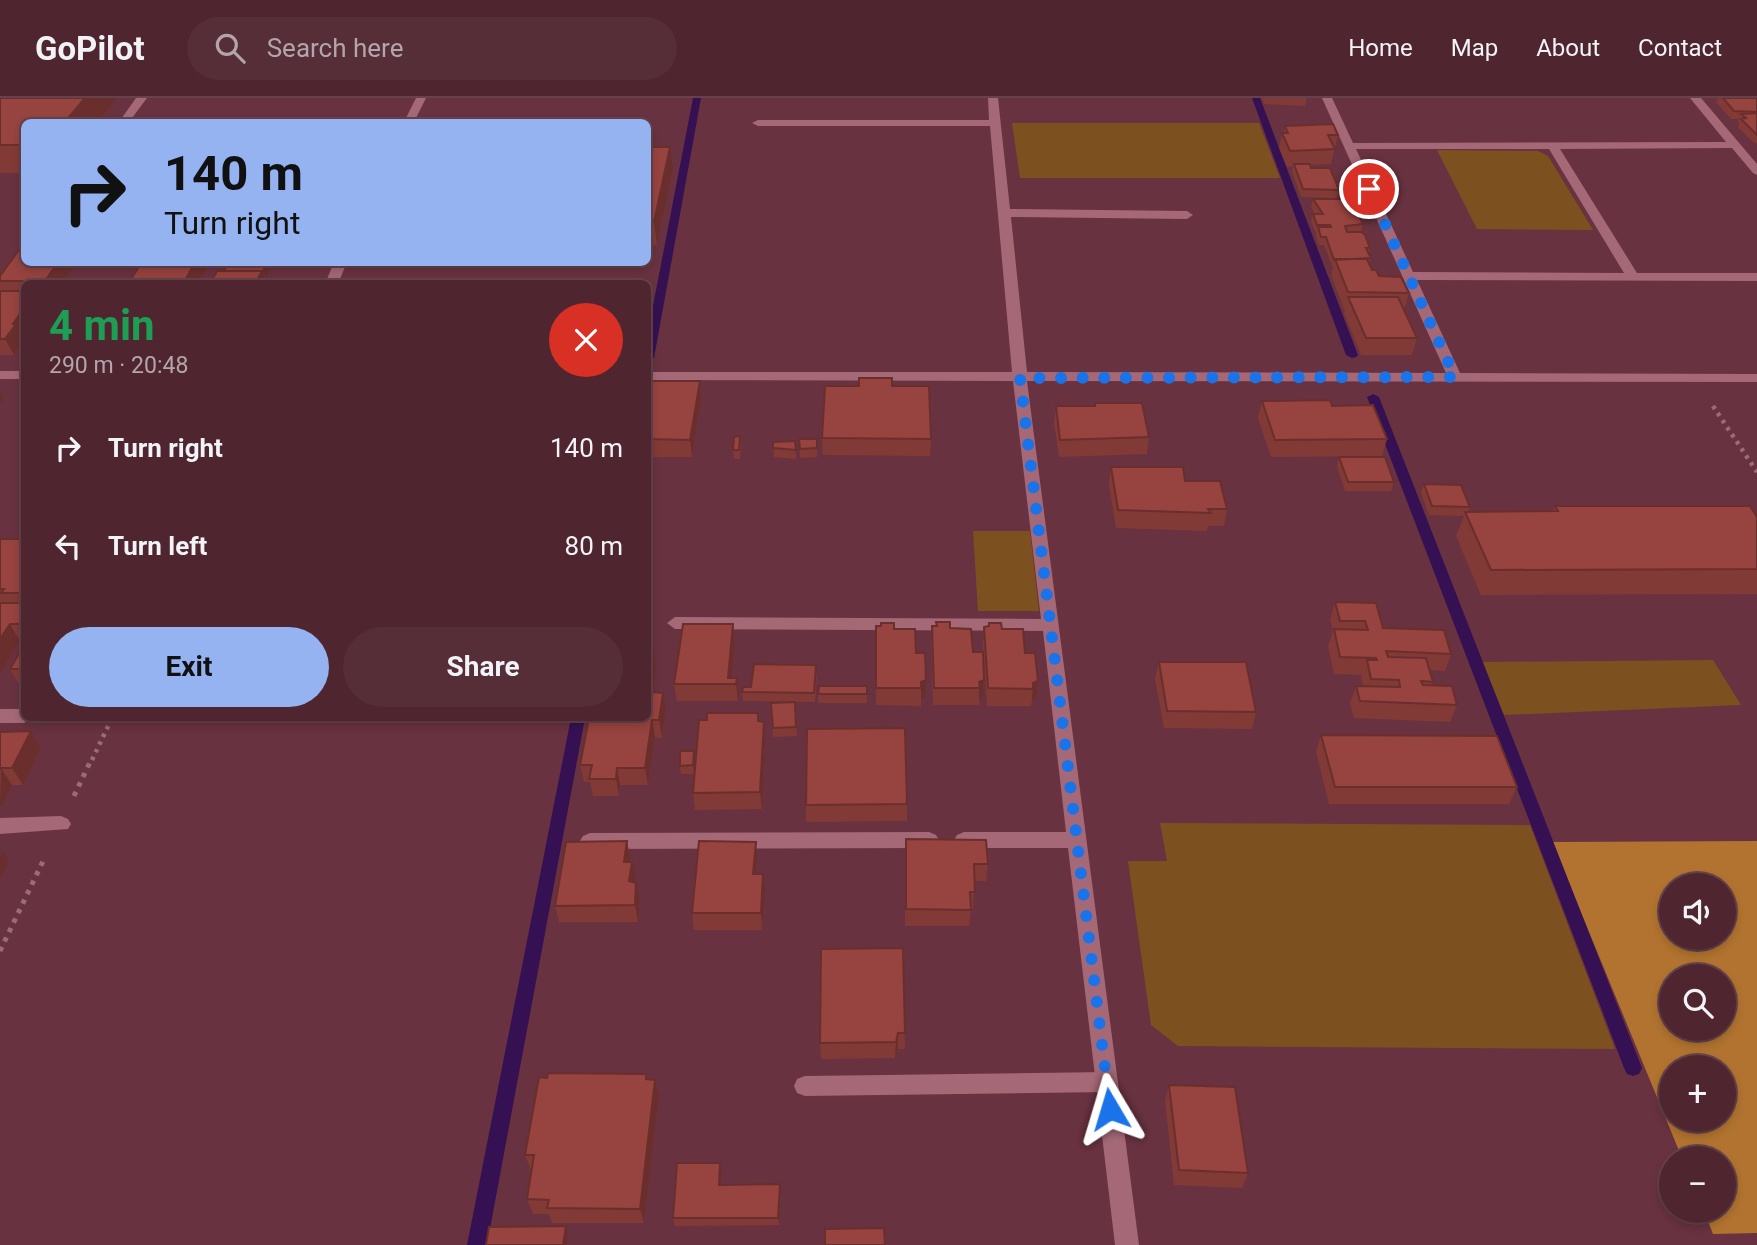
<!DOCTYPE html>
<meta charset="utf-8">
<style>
body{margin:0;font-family:Roboto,sans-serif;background:#552e38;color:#f1f3f6;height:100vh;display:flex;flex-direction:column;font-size:26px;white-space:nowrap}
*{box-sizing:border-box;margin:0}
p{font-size:23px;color:#b3a5ab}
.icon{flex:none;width:38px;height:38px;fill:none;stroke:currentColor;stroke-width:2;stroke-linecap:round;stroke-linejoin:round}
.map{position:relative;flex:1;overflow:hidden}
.details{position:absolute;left:21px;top:182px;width:630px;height:441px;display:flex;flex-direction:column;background:#4f2630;border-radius:10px;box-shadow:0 4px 10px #0003,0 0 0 2px #66434c}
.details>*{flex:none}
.hud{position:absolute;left:21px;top:21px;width:630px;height:147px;border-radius:10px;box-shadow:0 4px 10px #0003,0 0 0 2px #66434c;background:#95b2f1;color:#111;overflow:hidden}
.buttons{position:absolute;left:1659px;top:775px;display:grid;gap:14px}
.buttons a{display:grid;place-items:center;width:77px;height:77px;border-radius:50%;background:#4f2630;box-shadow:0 4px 10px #0003,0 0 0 2px #66434c;font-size:35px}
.pin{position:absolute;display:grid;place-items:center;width:60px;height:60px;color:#fff;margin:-30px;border:4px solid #fff;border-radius:50%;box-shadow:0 2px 7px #0007}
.me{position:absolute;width:77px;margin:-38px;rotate:353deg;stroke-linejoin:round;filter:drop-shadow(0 0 5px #0008)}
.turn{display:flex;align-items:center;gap:24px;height:147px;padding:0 28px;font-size:32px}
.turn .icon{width:91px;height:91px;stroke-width:2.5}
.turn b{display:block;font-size:49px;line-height:60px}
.round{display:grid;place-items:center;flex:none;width:74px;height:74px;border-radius:37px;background:#552e38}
.overview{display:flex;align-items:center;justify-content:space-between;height:119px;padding:0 28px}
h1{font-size:42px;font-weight:700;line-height:52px;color:#1e9e55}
.button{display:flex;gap:14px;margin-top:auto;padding:14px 28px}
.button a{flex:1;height:80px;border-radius:42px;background:#95b2f1;color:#111;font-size:28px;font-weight:700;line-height:80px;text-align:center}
.button a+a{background:#552e38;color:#f1f3f6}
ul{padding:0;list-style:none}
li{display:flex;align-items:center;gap:21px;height:98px;padding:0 28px}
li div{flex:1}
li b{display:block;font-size:26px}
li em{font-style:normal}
header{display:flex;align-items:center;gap:42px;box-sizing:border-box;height:98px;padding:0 35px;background:#4f2630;border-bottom:2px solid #66434c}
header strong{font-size:33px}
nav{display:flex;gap:38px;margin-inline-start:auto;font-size:24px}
.search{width:490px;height:63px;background:#552e38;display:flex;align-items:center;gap:18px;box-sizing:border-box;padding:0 24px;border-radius:38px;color:#b3a5ab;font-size:26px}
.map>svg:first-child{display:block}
.green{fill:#7d501f}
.forest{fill:#b1732f;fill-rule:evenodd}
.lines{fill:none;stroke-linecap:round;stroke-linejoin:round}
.stream{fill:#351153;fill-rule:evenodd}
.path-far1{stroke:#996d78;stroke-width:4.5;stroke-dasharray:3.5 5;stroke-linecap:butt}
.path{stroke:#996d78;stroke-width:5;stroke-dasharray:4.5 6;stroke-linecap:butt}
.lane{fill:#a56876;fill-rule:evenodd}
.street{fill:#a56876;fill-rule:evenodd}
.wall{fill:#823a36}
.shaded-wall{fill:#6a2f2c}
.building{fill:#97433f;stroke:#6a2f2c;stroke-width:2}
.route{stroke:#1a73e8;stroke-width:12;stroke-dasharray:0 21.6}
</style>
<header>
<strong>GoPilot</strong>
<div class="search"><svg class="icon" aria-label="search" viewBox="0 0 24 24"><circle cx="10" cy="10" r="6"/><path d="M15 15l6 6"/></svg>Search here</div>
<nav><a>Home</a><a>Map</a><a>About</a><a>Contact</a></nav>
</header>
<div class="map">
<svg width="1757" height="1147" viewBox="0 0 1757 1147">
<rect width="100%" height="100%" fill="#693240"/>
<!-- green -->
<path class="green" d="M1012,25H1259L1280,80H1020Z
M1437,52L1538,53L1548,58L1593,132L1477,131Z
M973,433H1030L1039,513H978Z
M1713,562L1741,607L1504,617L1482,564Z
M1160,725L1530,727L1615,951L1178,948L1151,927L1128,763H1167Z"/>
<!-- forest -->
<path class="forest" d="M1757,743V1135L1713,1136L1704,1113H1724V1060H1682L1552,744ZM1671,788H1724V840H1671ZM1671,878H1724V931H1671ZM1671,970H1724V1022H1671Z"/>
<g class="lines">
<!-- stream -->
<path class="stream" d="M693,0H701L654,260L648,263V234Z
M1252,0H1260L1358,257L1356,259L1352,260L1346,257Z
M1373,296L1379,299L1642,970L1639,976L1633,978L1627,976L1624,970L1367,299Z
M571,620H585L487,1147H467Z"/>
<!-- path-far1 -->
<path class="path-far1" d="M1713,308L1757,374
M92,662L112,620"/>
<!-- path -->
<path class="path" d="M74,698L92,660
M0,853L45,759"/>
<!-- lane -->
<path class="lane" d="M136,0H147L129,24H119Z
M1107,974L1115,977L1118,984L1115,991L1107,994L805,998L797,995L794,988L797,981L805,978Z"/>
<!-- street -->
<path class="street" d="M416,0H426L414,24H404Z
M988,0H998L1010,111L1187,113L1193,117L1187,121L1011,119L1027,274L1446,275L1322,0H1332L1353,45L1726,44L1690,0H1701L1757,66V77L1753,75L1732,50L1560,51L1637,175H1757V183L1417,182L1460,275L1757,276V284L1027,283L1139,1147H1115L1068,750H964L957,747L954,742L957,737L964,734H1066L1043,533L675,531L667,525L675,519L1041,521L1013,283L648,282V274H1012L990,28H758L752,25L758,22H989ZM1356,51H1549L1624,175L1413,174Z
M334,164H347L338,186H325Z
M0,273H24V281H0Z
M0,611H24V620H32L24,625H0Z
M61,718L68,721L71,726L68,731L0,736V720Z
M929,734L936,737L939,742L936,747L929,750L590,751L583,748L580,743L583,738L590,735Z"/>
</g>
<!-- wall -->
<path class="wall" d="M0,0H117L98,24H24V75H0Z
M1262,0H1307L1305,8L1264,6Z
M1718,0H1757V45H1754L1738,29L1739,25L1738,23L1739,21H1731L1716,4Z
M1285,28L1338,37L1331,66L1310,67L1311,70L1339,92L1337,100L1301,99L1292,74L1293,68L1287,69L1279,50L1282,35H1284Z
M648,49L673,71L657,147H648Z
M1313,101L1354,116L1363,126L1361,134L1370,150L1369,156L1371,160L1369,166L1372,172L1379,178L1409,195L1404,212L1417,240L1412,257H1361L1344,215L1345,211H1344L1331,177L1333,170L1324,147H1319L1316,138V135L1311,124L1313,116H1315L1311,109Z
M24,164H77L62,186H24V237L23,239L24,242L14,257H0V178Z
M700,283L701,300L692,359H648V293Z
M892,288L931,341L930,358L823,357L822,340Z
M1262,303L1332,308L1387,341L1382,358L1271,359L1258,320Z
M1095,305L1149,339L1147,356L1059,359L1054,325L1056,308H1094Z
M740,338L741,347L740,361H734L733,352Z
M799,341H817V359L800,360Z
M795,343L796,361L774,359L773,344Z
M1339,359L1394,384L1391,393H1345L1337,368Z
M1111,369L1185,383L1227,411L1224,428H1208L1207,433L1116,430L1109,387Z
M1424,386L1470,409L1468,414H1553L1555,408L1757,419V496L1481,497L1456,438L1464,418L1429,417L1421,395Z
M0,441H24V543H20L0,576Z
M1335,504L1383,530L1451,556L1445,573L1430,572L1433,584L1432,588L1457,607L1450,624L1354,620L1350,605L1356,588H1363L1361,579L1362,577L1334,576L1328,548L1333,533L1330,522Z
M936,524L950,530L973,554L984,582L983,599L979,601V607H933L931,545L932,528H936Z
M648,526L650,543L649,552L656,569L653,595L666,612L662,640L655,639L648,687H620L619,698H593L590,684H584L580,667L648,620Z
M733,526L735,544L731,580H737L738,603H677L674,586Z
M876,528L894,531L916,555L925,600L921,601V608L876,607Z
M984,529L1002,531L1025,555L1036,600L1032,602L1031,608H987L983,546Z
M24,547V589H21L10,571Z
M1159,564L1256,614L1252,631L1164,630L1155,581Z
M817,576L815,604L743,603L742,594L751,589Z
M867,588V605H818V596Z
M795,604L797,638L773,639L771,605Z
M759,623L765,642L762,711L695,712L693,695Z
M0,634L41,650L23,687H12L0,710Z
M1321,637L1517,689L1509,706H1329L1316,654Z
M695,662L694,676H681L680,668Z
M907,706V723L806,724V707Z
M906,741L988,766L986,783H974L973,811H971L969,828H905Z
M627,743L630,760V764H632L636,781L635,784L640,802L638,824H559L555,808Z
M757,761L756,776L765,793L762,832H694L692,815Z
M903,850L905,951H898L895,960L821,961L820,945Z
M646,976L647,981L655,982L659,997L644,1125H552L549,1116H533L527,1101L532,1072H531L525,1057L547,980Z
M1169,987L1248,1075L1242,1090L1174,1087L1165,1003Z
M722,1073L721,1087L780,1093L779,1127L675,1128L673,1120Z"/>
<!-- shaded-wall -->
<path class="shaded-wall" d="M85,0H117L98,24H65Z
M670,49L673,71L657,147L654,124Z
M58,164H77L62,186H46L45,183Z
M195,164H207L208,168L199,186H183Z
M267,164H274L266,181L263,173Z
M262,173L266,186H255Z
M24,210V237L23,239L24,242L14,257L5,241L13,226Z
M700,283L701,300L692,359L690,342Z
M0,293L4,300L0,305Z
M24,516V536L19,526Z
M10,526L20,543L0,576V541Z
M648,526L650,543L648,566Z
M733,526L735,544L731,586L728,580Z
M653,552L656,569L652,602L649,585Z
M737,580L739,597L738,603L736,586Z
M926,582L925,600L921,601V584Z
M984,582L983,599L979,601V584Z
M1038,583L1036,600L1032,602L1033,585Z
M663,595L666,612L662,640L659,622Z
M652,622L655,639L648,687L645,670Z
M764,624L765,642L762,711L760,694Z
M31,633L41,650L23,687L12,670Z
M694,653L695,662L694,676L693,667Z
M1,670L12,687L1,709L0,708Z
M617,670L620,687L619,698L616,681Z
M627,743L630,760L628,781L624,764Z
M756,744L757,761L755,793L753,776Z
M3,754L9,763L0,780V759Z
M632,764L636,781L633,800L629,783Z
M763,776L765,793L762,832L761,815Z
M636,785L640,802L638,824L635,807Z
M898,935V951L895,960L896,944Z
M655,982L659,997L644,1125L640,1111Z
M720,1065L722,1073L720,1094L719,1087Z
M780,1086V1093L779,1127L778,1120Z
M566,1128L568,1136L567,1147H563Z"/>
<!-- building -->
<path class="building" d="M0,0H85L65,24H24V47H0Z
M1723,0H1757V14L1734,13Z
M1757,15V37L1741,21L1746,20L1741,16Z
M1333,26L1338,37H1328L1335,51L1290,53L1282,35H1288L1285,28Z
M648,49H670L654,124H648Z
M1294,66H1310L1311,70H1330L1339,92L1303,91Z
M1313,101H1347L1354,116H1358L1363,126L1345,128L1347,134H1362L1365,137L1370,150H1366L1371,160L1334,162L1326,139H1321L1318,129H1331L1330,127H1317L1313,116H1323Z
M24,145V164H58L45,183H0V178Z
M1335,161H1367L1372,172H1376L1379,178L1401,179L1409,195L1348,194Z
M142,164H195L183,186H128Z
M229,164H267L263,173H224Z
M217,173H262L255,186H210Z
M0,193H24V210L13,226H16L5,241H0Z
M1348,199H1398L1417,240H1366Z
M859,280H892V288H929L931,341L822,340L825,288H859Z
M650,283H700L690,342L648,341V293Z
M1330,302L1332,308L1373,307L1387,341L1275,342L1262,303Z
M1095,305H1142L1149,339L1060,342L1056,308H1095Z
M740,338L739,352H733L734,339Z
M799,341H817V350L800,351Z
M795,343L796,352L773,350V344Z
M1339,359H1385L1394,384H1348Z
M1111,369H1183L1185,383H1220L1227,411H1208L1211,415L1118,412Z
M1424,386L1461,387L1470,409L1432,408Z
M1555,408H1750L1757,419V471L1491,472L1465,414L1558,413Z
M0,441H24V495H1L4,491H0Z
M1335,504L1376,505L1383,530L1444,532L1451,556L1386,553L1388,559L1426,560L1433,584L1421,583L1423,587L1452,588L1457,607L1360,603L1356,588L1400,589L1399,582L1371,581L1367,562H1377L1376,560L1340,559L1334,531L1368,532L1365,523H1340Z
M0,505H24V516L19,526H10L0,541Z
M936,524H950V530L971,531L973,554H983L984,582L979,584L980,590H934L932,528H937Z
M881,525H894V531H915L916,555H925L926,582L921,584V590H876V528H881Z
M989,525H1001L1002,531H1023L1025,555H1035L1038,583L1033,585V591L988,590L984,529L989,528Z
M683,526H733L728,580H737L736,586H674Z
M24,547V571H10Z
M648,552H653L649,585H648Z
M1159,564H1246L1256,614L1167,613Z
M754,566L816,567L814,595L742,594L743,589H751Z
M819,588H867V596H818Z
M648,594L663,595L659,622H652L645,670H617L616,681H589L592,667H580L589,620H648Z
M795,604L796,629L773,630L771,605Z
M707,615H758V623L764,624L760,694L693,695L699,622H707Z
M905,630L907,706L806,707L807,631Z
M31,633L12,670H1L0,671V634Z
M1321,637L1497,638L1517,689H1335Z
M680,653H694L693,667L680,668Z
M906,741L986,742L988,766H974L975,794H970L971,812L906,811Z
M627,743L624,764H632L629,783L636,785L635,807L555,808L566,744Z
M699,743L756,744L753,776H763L761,815H692Z
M903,850L905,935H898L896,944L820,945L821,851Z
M548,975L646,976V981L655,982L640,1111L547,1110L549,1102L527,1101L534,1057H525L539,979L547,980Z
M1169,987L1235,989L1248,1075L1179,1072Z
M677,1065H720L719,1087L780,1086L778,1120H673Z
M566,1128L563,1147H486L489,1129Z
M884,1130L885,1147H825V1131Z"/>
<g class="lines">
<!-- route -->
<path class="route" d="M1110,1011L1020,280L1455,279L1369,91"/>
</g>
</svg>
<div class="buttons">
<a><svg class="icon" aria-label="sound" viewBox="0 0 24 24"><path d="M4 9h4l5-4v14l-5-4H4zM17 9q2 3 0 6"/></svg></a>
<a><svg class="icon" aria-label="search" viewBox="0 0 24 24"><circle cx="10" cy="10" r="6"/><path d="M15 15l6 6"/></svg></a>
<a>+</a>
<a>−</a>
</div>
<div class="pin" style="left:1369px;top:91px;background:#d93025"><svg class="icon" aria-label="arrive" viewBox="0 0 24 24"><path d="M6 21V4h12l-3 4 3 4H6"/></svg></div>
<svg class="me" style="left:1110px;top:1011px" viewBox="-20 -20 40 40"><path d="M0-17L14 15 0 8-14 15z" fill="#1a73e8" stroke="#fff" stroke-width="4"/></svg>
<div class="hud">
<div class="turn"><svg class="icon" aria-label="right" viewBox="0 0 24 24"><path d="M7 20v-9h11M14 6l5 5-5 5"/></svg><div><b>140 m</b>Turn right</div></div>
</div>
<section class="details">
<div class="overview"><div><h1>4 min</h1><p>290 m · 20:48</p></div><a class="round" style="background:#d93025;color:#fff"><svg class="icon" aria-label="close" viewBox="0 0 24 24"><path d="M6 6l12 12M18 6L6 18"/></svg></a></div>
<ul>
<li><svg class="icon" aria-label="right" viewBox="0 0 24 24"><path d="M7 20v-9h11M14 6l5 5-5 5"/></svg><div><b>Turn right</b></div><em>140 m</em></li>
<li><svg class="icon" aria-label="left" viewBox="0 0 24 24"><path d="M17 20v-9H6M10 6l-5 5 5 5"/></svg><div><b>Turn left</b></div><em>80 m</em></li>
</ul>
<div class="button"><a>Exit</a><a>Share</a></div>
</section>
</div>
